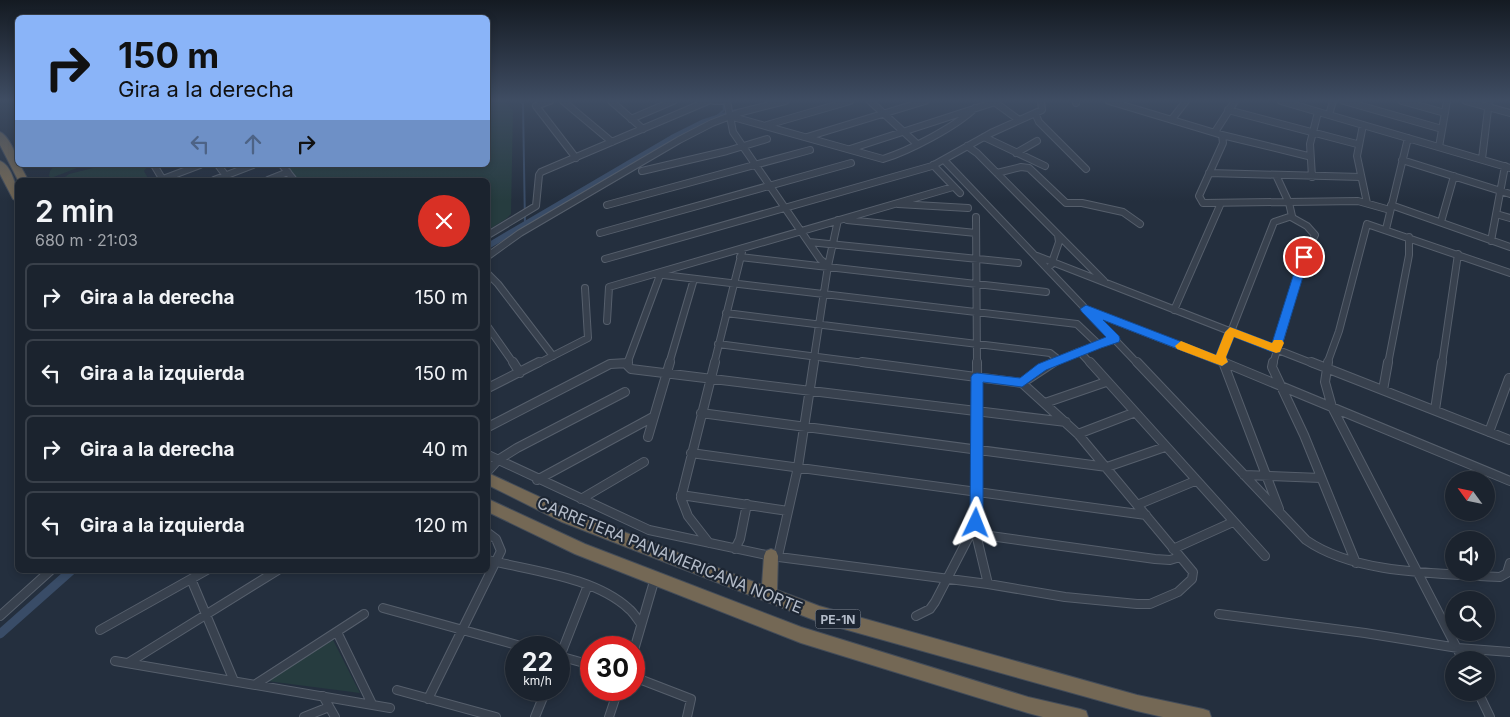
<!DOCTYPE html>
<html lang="es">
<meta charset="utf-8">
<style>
body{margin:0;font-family:Inter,sans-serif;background:#242b36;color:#f1f3f6;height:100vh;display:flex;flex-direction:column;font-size:19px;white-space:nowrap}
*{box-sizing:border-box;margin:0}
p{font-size:16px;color:#a0a4aa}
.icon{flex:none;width:28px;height:28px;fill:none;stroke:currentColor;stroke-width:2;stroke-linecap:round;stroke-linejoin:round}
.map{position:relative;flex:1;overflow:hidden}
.details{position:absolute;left:15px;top:178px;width:475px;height:395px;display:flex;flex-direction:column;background:#1b232e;border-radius:8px;box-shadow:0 2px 8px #0003,0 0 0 1px #39404a}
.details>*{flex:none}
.banner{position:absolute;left:15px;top:15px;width:475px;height:152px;border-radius:8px;box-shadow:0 2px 8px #0003,0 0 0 1px #39404a;background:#8ab4f8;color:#111;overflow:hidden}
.needle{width:32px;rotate:303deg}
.controls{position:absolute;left:1445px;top:471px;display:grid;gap:10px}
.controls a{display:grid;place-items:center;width:50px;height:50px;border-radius:50%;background:#1b232e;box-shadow:0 2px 8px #0003,0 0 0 1px #39404a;font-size:25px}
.speed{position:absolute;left:505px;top:636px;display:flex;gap:10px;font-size:25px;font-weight:700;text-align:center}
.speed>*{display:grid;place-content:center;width:65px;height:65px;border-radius:50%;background:#1b232e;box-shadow:0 2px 8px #0003,0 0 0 1px #39404a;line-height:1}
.speed small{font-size:12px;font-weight:400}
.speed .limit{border:8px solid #d22;background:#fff;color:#111}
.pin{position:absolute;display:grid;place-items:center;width:42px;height:42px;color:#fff;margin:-21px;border:2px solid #fff;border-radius:50%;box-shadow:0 1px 5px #0007}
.me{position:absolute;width:55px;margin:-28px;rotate:2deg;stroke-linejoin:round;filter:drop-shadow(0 0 4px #0008)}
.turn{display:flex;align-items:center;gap:18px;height:105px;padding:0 20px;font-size:22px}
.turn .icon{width:65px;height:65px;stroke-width:2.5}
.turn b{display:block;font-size:35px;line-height:42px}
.lanes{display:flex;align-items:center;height:48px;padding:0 20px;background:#0003;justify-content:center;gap:25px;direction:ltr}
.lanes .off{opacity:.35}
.round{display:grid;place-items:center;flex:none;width:52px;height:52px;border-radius:26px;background:#242b36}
.overview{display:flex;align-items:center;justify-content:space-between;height:85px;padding:0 20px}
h1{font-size:30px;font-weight:600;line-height:38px}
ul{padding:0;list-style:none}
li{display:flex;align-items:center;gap:15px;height:68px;margin:0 10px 8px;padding:0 10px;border:2px solid #39404a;border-radius:8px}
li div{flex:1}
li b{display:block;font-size:19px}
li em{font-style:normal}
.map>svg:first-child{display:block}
.green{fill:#263c3f}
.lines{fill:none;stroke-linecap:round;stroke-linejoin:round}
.stream{stroke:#394c67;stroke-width:2}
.canal-far1{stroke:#394c67;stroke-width:6}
.canal{stroke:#394c67;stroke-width:9}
.minor-far1-casing{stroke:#565f6c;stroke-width:8}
.minor-casing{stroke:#565f6c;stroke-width:10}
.motorway-casing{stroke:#434c59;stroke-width:2}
.minor-far1{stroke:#38414e;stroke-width:6}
.minor{stroke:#38414e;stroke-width:8}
.motorway{fill:#746855;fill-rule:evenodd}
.route{fill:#1a73e8;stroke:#114b97}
.slow{fill:#f59e0b}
.labels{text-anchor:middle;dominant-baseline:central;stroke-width:4.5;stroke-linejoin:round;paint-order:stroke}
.shield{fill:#1d2633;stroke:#878f9c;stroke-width:1}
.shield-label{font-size:12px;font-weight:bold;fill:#b4bcc9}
.near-street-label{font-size:16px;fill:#b4bcc9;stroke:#1d2633}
</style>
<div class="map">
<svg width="1510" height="717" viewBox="0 0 1510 717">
<rect width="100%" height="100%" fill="#242f3e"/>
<!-- green -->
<path class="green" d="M488,101H503L513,110L511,214L506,219L488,230V180H298L286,165H488Z
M55,165H85L51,178L49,176L50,171Z
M105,165C113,168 139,165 149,165L144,171L149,180H61L69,174Z
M333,640L360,693L267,681Z"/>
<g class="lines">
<!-- stream -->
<path class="stream" d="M520,101L523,104L525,225
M716,117L724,110L723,102"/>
<!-- canal-far1 -->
<path class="canal-far1" d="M488,246L672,138L704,122L735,112"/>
<!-- canal -->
<path class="canal" d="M0,634L72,570"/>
<!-- minor-far1 casing -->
<g class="minor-far1-casing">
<path id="minor-far1" d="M550,101L536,106L576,158
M563,101L612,142
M611,101L643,129
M714,101H722
M727,101L733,132L820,259L828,266
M870,101L917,144
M993,101L1019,120
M1075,101L1076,103
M1109,101L1222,135L1308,156
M1281,101L1510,168
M1344,101L1442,129
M1402,101L1445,113
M1466,101L1510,113
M1228,110L1357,144
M1035,113L1039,122L1086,169
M1329,115L1333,101
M733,117L883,159C909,151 955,127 975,108
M631,119L673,101
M1172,119L1186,101
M767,125L850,101
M1363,125L1357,156L1367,203
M1215,132L1235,101
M1222,135L1223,143L1199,196L1203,203L1358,201L1390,210
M807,137L925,101
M984,137L1045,166
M967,146L977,153L1104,281
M1439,147L1447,101
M850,149L995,102
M1016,153L1037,141
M1482,159L1489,101
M944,160L1138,364
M1402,160L1510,194
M154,165L163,180
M218,165L229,180
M282,165L294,180
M933,165L960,193
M642,171L727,151L767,139
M997,173L1021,167L1029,168L1066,203H1082L1123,212L1140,224
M1209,173L1361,177
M1312,177L1310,144L1318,112
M163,179L200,165
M214,180L253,165
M268,180L288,172
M898,204L968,208
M607,205L810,150
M1391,205L1510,247
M1496,214L1510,218
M976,217L977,364
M847,220L976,233
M1441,222L1454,176
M1386,229L1408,138
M600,233L851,163
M488,235L536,206L539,175L541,172L708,101
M1491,241L1505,166
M809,242L1018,263
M488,256L520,233L679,140L712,123L738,113L785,101
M1037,256L1314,364
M740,257L1046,292
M605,259L932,166L991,133L1042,110L1041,101
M1051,265L1059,242L1058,235
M488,274L498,284L553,356
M655,274L1077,324L1098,344
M1088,310L1226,364
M1174,310L1221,203
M726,313L1050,353L1059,360
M607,321L609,287L953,187
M488,327L514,364
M718,344L872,364
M1080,352L1091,364
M537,364L588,338L585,288
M615,364L628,363
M627,364L660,275
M669,364L694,279
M714,364L743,248
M813,364L828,266L838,220
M1051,364L1078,352L1115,339
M1224,364L1221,357L1274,222L1292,216L1289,203L1276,175
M1273,364L1304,257L1315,235L1307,226L1291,217
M1327,364L1339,331L1367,224L1510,273
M1388,364L1409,255V237
M1442,364L1458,254"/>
</g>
<!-- minor casing -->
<g class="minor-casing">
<path id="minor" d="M513,362L520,373
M628,362L627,365L631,369L1066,422
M977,362L978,491L976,534L988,584
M1090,362L1265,556
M1137,362L1306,540C1356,575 1440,573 1500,577L1507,573L1510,563
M1223,362L1279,509
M1223,362L1510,481
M1273,362L1272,367L1304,435L1356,563
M1311,362L1510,440
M1328,362L1325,382L1332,407L1463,660
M1022,383L1054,362
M488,388L539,362
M1383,390L1388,362
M1045,403L1106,382
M1435,410L1442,362
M701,413L1107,467L1165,447
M488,427L610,364L628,363
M1489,432L1509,378
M1078,434L1133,413
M648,437L670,362
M691,453L1146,515
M488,455L649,530L771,556L988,584L1065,597L1137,604H1150L1178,592L1192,579L1193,572L1078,434L1022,383L862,362
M488,471L498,460L517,448L625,392
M1244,475L1321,478
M537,480L653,417
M681,495L788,511
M581,499L644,462
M1137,505L1195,481
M976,534L1155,559L1170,560L1180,557
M709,543L688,516L681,498L715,362
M735,549L740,539L747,504
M1173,549L1233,522
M778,556L798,467L814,362
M488,560C532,571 595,577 629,609C634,613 637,619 641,624
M191,579L234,681
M383,608L528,648
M1219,614L1365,633L1458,648L1510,652
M0,616L51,570
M916,616L930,609L935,602L975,525
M100,630L207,570
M337,632L372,704
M634,650L655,578
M559,656L591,665
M559,659L588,585
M115,661L390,708
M128,663L278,570
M634,677L691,699L687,717
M256,684L364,614
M397,690L496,717
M1478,692L1490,717
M323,696L335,717
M428,699L501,551L496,539L488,533
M304,717L329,707
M535,717L546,690
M609,717L618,690"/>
</g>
<!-- motorway casing -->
<g class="motorway-casing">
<path id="motorway" d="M0,132C8,135 18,156 18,165H20L28,180H18L0,145Z
M0,161C12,165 18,191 18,202L13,199L0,174Z
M488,473L572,512L762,585L764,556L766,551L771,549L776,551L778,556L777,590L819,606L1137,695L1203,709L1209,711L1211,717H1163L1137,711L819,622L562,522L488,485Z
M488,499L585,544L801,627L1028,697L1080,709L1086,711L1088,717H1043L1028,713L801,643L575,554L488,512Z"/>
</g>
<!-- minor-far1 -->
<use href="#minor-far1" class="minor-far1"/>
<!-- minor -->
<use href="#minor" class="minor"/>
<!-- motorway -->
<use href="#motorway" class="motorway"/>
</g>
<!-- sky -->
<linearGradient id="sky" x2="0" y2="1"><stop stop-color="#141a22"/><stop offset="0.5" stop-color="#3f4d63"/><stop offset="1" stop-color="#3f4d63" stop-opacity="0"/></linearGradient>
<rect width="1510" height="201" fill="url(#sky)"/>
<!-- route -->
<path class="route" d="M1304,254L1309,257L1280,352H1272L1234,337L1226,357L1228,362L1222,366L1103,320L1119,336L1120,339L1119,342L1101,348L1046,370L1022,387L983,382V523L981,527L976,529L972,527L970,523L971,377L973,374L977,373L1020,378L1038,364L1106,337L1082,312L1080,309L1086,305L1216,355L1225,332L1230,327L1272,343L1299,257Z"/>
<!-- slow -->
<path class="slow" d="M1230,327L1272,343L1274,340H1282L1284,343L1280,352L1276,353L1234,337L1226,357L1228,362L1222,366L1177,349L1175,346L1181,341L1216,355L1225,332Z"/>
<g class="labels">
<!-- shield labels -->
<rect class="shield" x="815.5" y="609.5" width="45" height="19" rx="4"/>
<g class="shield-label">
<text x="838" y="619">PE-1N</text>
</g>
<!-- near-street labels -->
<g class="near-street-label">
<text transform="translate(670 555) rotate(22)">CARRETERA PANAMERICANA NORTE</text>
</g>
</g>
</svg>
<div class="controls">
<a><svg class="needle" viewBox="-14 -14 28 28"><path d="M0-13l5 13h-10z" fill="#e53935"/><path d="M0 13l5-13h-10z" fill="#a0a4aa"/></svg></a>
<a><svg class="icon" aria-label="sound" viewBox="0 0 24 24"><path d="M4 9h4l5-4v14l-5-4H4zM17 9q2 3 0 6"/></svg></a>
<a><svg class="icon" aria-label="search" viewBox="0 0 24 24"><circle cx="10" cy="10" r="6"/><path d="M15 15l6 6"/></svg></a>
<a><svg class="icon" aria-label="layers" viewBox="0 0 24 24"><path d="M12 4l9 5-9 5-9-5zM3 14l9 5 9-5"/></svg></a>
</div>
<div class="speed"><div>22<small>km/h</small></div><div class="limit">30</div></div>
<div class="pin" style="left:1304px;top:257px;background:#d93025"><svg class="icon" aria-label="arrive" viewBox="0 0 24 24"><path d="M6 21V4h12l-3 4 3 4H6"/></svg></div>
<svg class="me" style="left:976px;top:523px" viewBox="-20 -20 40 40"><path d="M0-17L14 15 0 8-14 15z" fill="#1a73e8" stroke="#fff" stroke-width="4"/></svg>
<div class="banner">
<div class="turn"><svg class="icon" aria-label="right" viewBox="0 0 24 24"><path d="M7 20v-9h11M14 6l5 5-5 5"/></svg><div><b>150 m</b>Gira a la derecha</div></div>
<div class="lanes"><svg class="icon off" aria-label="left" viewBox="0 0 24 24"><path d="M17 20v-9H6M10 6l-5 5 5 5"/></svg><svg class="icon off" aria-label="ahead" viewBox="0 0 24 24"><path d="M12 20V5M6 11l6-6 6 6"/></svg><svg class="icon" aria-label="right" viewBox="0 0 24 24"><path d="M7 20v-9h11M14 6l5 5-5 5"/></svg></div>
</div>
<section class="details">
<div class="overview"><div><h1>2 min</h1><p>680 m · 21:03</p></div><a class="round" style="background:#d93025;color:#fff"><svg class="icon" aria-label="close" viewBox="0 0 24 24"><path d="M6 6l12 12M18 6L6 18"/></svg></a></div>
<ul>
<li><svg class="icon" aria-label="right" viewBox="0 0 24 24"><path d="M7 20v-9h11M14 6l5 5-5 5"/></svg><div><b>Gira a la derecha</b></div><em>150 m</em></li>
<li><svg class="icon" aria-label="left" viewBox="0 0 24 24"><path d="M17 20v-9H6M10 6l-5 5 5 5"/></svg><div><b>Gira a la izquierda</b></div><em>150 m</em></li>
<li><svg class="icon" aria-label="right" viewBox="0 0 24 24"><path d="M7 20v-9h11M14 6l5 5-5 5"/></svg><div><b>Gira a la derecha</b></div><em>40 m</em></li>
<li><svg class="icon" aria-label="left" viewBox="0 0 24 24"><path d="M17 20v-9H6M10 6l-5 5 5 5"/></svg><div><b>Gira a la izquierda</b></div><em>120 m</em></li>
</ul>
</section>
</div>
